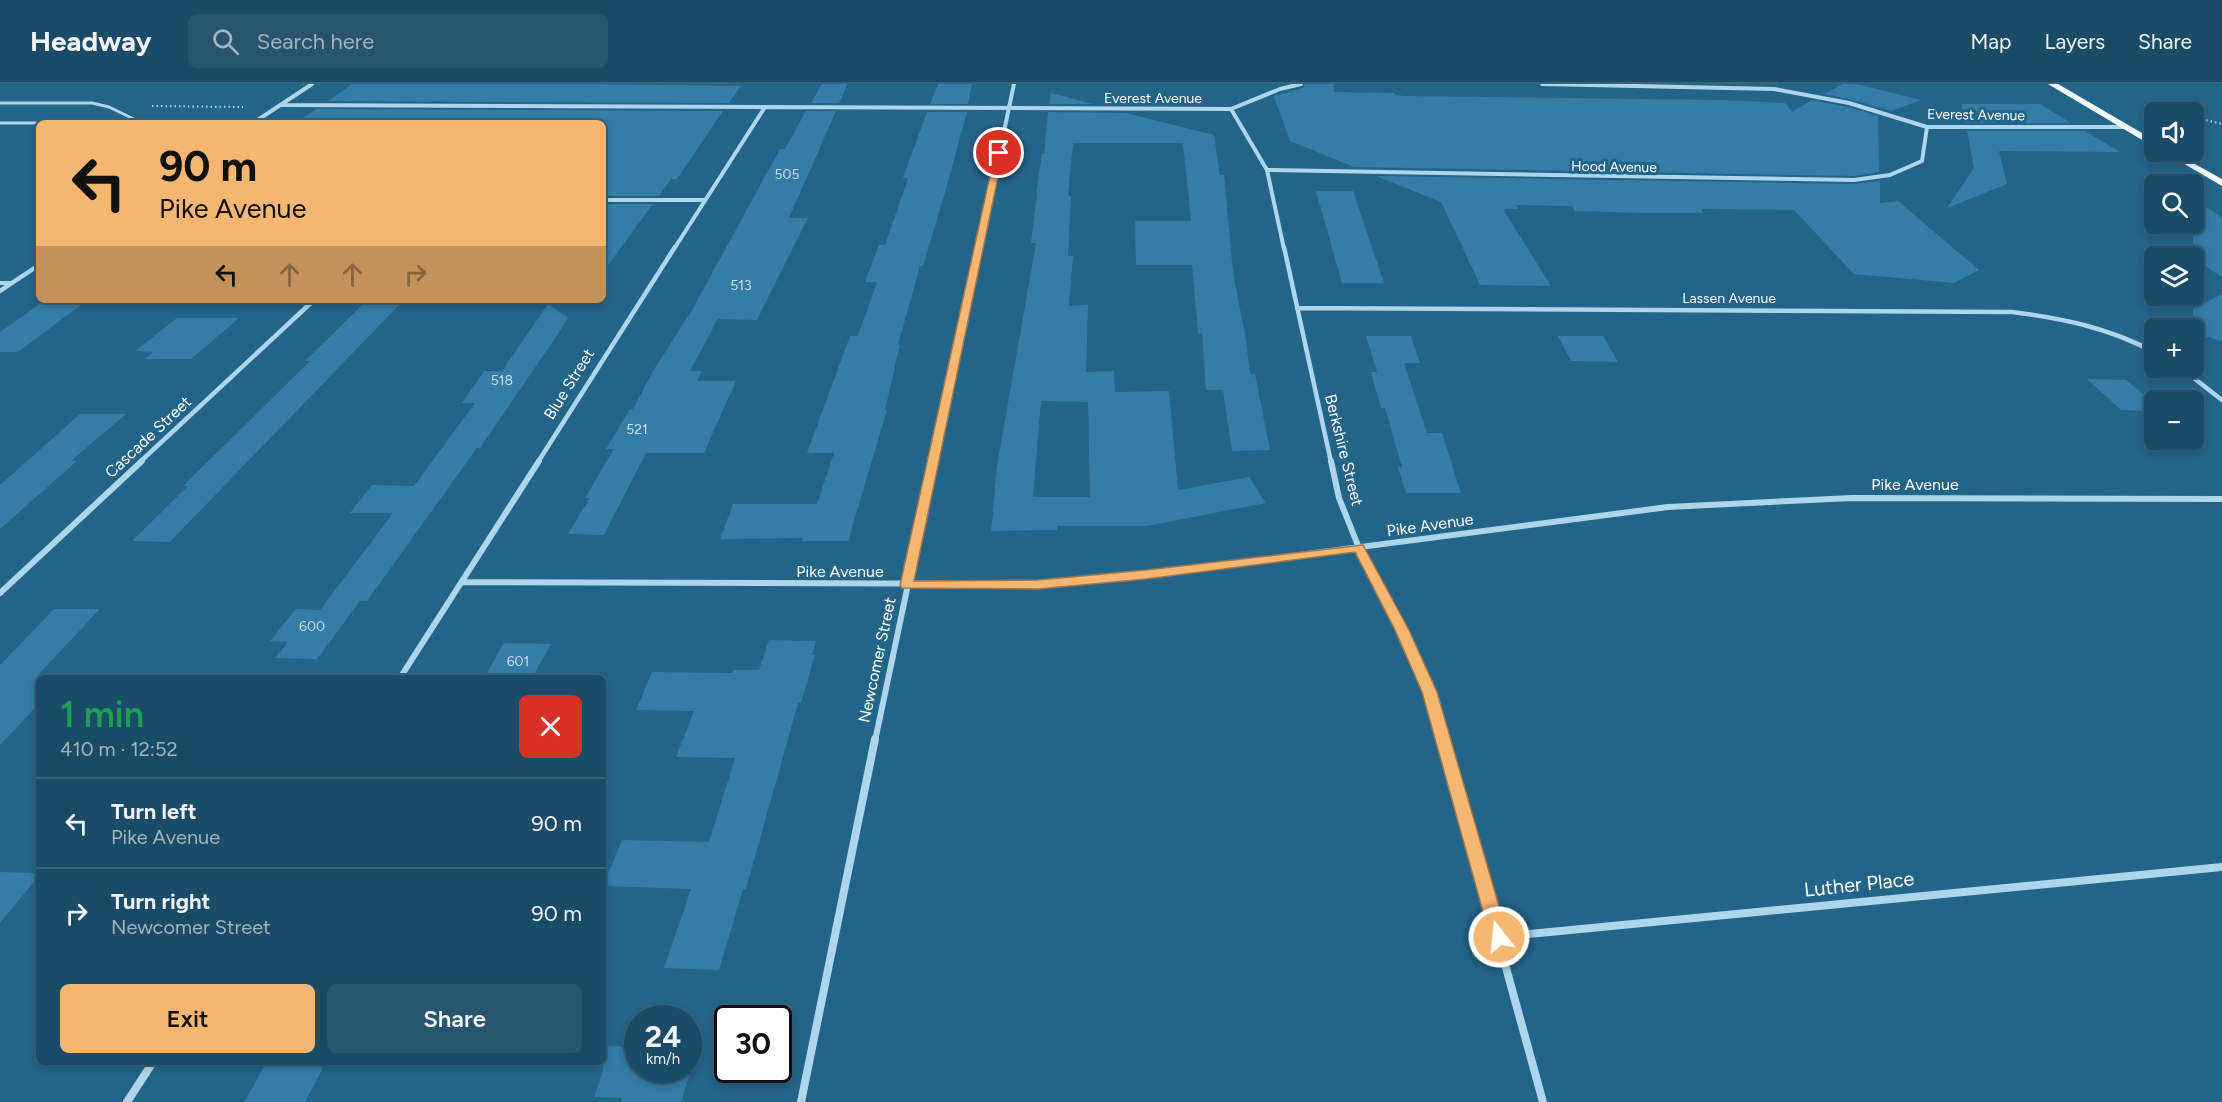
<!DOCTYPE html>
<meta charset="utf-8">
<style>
body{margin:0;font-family:Figtree,sans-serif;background:#275570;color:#f1f3f6;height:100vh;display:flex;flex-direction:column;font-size:22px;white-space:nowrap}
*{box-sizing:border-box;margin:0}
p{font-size:20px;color:#9fb3c0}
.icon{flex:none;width:33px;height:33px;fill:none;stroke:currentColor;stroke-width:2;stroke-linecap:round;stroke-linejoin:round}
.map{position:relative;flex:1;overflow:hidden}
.sheet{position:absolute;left:36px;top:591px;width:570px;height:390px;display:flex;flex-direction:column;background:#1a4b67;border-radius:9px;box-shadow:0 3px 9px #0003,0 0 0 2px #38637b}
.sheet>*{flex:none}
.hud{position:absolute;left:36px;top:36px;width:570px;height:183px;border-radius:9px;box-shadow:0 3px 9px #0003,0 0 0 2px #38637b;background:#f5b672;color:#111;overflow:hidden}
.buttons{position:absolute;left:2144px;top:18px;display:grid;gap:12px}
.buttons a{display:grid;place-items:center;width:60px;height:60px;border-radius:9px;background:#1a4b67;box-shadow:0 3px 9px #0003,0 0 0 2px #38637b;font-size:30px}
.speed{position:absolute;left:624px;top:921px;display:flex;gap:12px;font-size:30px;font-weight:700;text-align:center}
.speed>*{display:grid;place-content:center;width:78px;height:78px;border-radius:50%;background:#1a4b67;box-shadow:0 3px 9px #0003,0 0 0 2px #38637b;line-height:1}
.speed small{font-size:15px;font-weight:400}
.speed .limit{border:3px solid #111;border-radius:9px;background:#fff;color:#111}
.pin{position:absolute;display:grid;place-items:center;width:51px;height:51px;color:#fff;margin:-26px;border:3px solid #fff;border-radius:50%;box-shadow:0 2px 6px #0007}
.me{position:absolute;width:66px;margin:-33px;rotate:344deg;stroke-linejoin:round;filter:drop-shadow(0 0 4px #0008)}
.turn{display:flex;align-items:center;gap:21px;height:126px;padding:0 24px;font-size:27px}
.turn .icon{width:78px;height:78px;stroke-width:2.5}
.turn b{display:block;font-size:42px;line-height:51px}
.lanes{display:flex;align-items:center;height:57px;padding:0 24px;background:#0003;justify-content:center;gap:30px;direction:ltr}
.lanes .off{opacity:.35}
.round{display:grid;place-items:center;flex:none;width:63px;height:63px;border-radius:9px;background:#275570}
.overview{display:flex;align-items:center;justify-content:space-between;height:102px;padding:0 24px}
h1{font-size:36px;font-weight:600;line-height:45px;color:#1e9e55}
.button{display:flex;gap:12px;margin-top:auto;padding:12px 24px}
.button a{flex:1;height:69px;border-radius:9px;background:#f5b672;color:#111;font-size:24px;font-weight:600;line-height:69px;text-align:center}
.button a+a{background:#275570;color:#f1f3f6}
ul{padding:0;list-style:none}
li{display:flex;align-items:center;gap:18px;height:90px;padding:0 24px;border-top:2px solid #38637b}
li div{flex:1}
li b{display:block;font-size:22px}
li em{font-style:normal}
header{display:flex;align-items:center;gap:36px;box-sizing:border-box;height:84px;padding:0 30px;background:#1a4b67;border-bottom:2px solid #38637b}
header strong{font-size:28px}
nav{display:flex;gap:33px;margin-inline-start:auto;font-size:21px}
.search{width:420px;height:54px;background:#275570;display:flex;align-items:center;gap:15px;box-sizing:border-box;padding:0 21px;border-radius:9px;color:#9fb3c0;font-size:22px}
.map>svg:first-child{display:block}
.building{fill:#337da6;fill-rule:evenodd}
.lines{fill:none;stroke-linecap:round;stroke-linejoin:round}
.path{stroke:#afd5ea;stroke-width:2;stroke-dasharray:1.5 3;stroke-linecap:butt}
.lane-far1{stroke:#afd5ea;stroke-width:3}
.lane{stroke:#afd5ea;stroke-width:4}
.street-far3{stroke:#afd5ea;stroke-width:4}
.street-far2{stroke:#afd5ea;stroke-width:4.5}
.street-far1{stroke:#afd5ea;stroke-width:6}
.street{stroke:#afd5ea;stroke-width:8}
.primary{fill:#f3fafe;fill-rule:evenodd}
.route{fill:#f5b672;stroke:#9f764a;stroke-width:1.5}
.labels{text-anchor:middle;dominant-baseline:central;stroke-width:6;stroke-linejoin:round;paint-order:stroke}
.far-street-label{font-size:14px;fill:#fff;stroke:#236489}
.number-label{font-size:14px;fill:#ccdee9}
.street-label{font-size:16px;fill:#fff;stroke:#236489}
.near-street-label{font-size:20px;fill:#fff;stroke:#236489}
</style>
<header>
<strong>Headway</strong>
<div class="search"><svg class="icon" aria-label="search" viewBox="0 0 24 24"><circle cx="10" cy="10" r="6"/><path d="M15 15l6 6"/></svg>Search here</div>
<nav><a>Map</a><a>Layers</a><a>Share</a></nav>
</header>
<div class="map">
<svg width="2222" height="1018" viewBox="0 0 2222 1018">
<rect width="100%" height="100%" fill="#236489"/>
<!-- building -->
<path class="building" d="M352,0H582L741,2L729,19L328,17Z
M822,0H848L839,19H811Z
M938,0H972L968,20H930Z
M1305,0H1333L1334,8L1394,9L1395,11L1405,12L1723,16L1785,19L1792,28L1812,16L1848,23L1878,32L1879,88L1854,92L1354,83L1290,57L1274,12L1303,4Z
M1843,0H1856L1922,16L1891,27L1850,15L1824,10Z
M1051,9L1093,20H1049Z
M1961,20H2040L2071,39H1965Z
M316,25L723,27L677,95H671L659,112H603V39H297Z
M806,27H836L789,134H808L757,236L718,235L690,287H702L697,297H736L704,369H646L604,451L568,450L590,414H585L614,365H606L630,325H633L653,287L692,226L780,65H785Z
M927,28H967L946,105L923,182H920L898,261H900L885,326H887L848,457H802L803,454L720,455L733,420H817L834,369H807L850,252H858L877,198H865L879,161H885L908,94H903Z
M1048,28L1126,29L1214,51L1220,91H1224L1233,188L1246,256L1250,290H1255L1270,366L1232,367L1223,306H1206L1202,250L1198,249L1192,181H1136L1135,137H1191L1183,59H1073L1068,112H1071L1068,172H1073L1069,222L1088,221L1086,288L1114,287L1115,308L1169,307L1178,406L1249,393L1266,419L1147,442H1057V446L991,447L997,382L1036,159H1031L1037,109H1036L1042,69H1044ZM1041,317L1088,318L1090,413H1033Z
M1967,47H2085L2120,68L1999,67L2007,100L1947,124L1974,84Z
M1376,92L1854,100L1880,97V119L1898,117L1979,186L1954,199L1854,190L1794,126L1701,125L1704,129H1640L1575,127L1572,122L1516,121L1518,125H1503L1551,202L1480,201L1441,118Z
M1316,107H1353L1384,199H1342Z
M2193,115L2222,133V193L2193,174Z
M603,120H653L603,188Z
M2222,210V257L2193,249V225Z
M43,218H85L18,268H0V248Z
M364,219L400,220L170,458L132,457L188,402H183L310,277H305Z
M548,220L568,234L556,253L480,364H477L367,517H360L317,575L275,574L288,558L270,557L296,525L320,526L393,429H350L372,401L414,402L475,319H462L484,287H502Z
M177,234H239L191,275H145L153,268L135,267Z
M1366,252H1411L1420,279H1404L1427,349H1442L1461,409H1406L1398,383H1402L1385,324H1381L1371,288H1377Z
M1558,252H1603L1618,278L1571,277Z
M2087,295L2126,296L2154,319V327L2121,326Z
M80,330H126L71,377H77L0,445V401Z
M54,525H100L39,590V620L0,661V581Z
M769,556L816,557L812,571H815L801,619H798L746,805H743L719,886L664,884L691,805L603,802L622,756L709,758L735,674L676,673L694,627L636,626L652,588L732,589L734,586H759Z
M504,559L551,560L532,594H484Z
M0,788L39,789V792L0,839Z
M603,962L638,963V986H691L681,1018H621L622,1014L594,1013L603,987Z
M267,978H326L305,1018H244Z"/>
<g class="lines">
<!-- path -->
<path class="path" d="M152,22L243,23
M2193,33L2222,40"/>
<!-- lane-far1 -->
<path class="lane-far1" d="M0,19H92L109,23L142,39
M0,39H63"/>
<!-- lane -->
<path class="lane" d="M0,199H12"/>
<!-- street-far3 -->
<path class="street-far3" d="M1542,0L1774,5L1849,19L1927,43H2126
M281,21L1231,25L1280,5L1301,0
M1231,25L1267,86L1284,165
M253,39L312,0
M1267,86L1854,96L1890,91L1922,77L1927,43
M603,116H704
M674,165L765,23
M979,165L1014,0"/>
<!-- street-far2 -->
<path class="street-far2" d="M1284,163L1331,378
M0,207L39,181
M1297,224L2012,228C2062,234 2109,244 2154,268
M2181,284L2222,316
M140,378L314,216
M538,378L675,163
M933,378L979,163"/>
<!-- street-far1 -->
<path class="street-far1" d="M1331,377L1339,414L1359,464L1402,546L1430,608L1443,657
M462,498L1038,500L1146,491L1668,423L1852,414L2222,415
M0,509L142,377
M400,594L539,377
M875,657L934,377"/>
<!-- street -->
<path class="street" d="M1443,655L1543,1018
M1499,853L2222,783
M127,1018L153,978
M801,1018L875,655"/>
<!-- primary -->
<path class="primary" d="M2048,0H2058L2154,56V63Z
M2164,68H2173L2222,95V102Z"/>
</g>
<!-- route -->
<path class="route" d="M999,66L1003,69L914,497L1038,496L1146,486L1363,461L1409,546L1437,608L1508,853L1506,858L1499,860L1493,858L1490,853L1422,608L1395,546L1355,468L1146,495L1038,505L902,504L900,501L995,69Z"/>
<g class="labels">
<!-- far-street labels -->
<g class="far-street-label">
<text x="1153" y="14">Everest Avenue</text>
<text transform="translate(1976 31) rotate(1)">Everest Avenue</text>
<text transform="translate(1614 83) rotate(1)">Hood Avenue</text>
<text x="1729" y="214">Lassen Avenue</text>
</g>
<!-- number labels -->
<g class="number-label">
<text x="787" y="90">505</text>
<text x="741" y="201">513</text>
<text x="502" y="296">518</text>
<text x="637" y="345">521</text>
<text x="312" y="542">600</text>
<text x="518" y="577">601</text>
</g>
<!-- street labels -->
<g class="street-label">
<text transform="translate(569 300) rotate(-58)">Blue Street</text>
<text transform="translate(148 353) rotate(-43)">Cascade Street</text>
<text transform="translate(1344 366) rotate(76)">Berkshire Street</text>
<text x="1915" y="400">Pike Avenue</text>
<text transform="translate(1430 441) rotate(-8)">Pike Avenue</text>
<text x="840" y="487">Pike Avenue</text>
<text transform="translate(877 576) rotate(-78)">Newcomer Street</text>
</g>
<!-- near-street labels -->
<g class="near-street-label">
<text transform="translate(1859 800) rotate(-6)">Luther Place</text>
</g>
</g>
</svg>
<div class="buttons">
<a><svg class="icon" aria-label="sound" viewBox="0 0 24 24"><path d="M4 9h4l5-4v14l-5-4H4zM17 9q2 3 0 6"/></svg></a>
<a><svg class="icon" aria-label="search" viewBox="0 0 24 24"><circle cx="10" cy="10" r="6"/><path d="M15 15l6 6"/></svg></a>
<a><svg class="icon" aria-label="layers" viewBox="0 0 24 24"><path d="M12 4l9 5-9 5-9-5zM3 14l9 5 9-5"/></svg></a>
<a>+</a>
<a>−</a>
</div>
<div class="speed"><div>24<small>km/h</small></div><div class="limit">30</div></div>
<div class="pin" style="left:999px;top:69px;background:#d93025"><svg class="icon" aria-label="arrive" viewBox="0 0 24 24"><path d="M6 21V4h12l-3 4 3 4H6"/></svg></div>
<svg class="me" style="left:1499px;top:853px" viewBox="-20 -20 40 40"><circle r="17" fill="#f5b672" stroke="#fff" stroke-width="3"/><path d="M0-11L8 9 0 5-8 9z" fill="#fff"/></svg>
<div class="hud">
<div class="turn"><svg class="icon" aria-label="left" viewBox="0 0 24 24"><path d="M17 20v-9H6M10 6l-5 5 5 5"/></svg><div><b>90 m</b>Pike Avenue</div></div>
<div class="lanes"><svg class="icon" aria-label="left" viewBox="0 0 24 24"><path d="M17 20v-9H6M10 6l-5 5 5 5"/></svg><svg class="icon off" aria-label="ahead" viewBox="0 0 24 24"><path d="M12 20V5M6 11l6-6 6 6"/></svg><svg class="icon off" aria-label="ahead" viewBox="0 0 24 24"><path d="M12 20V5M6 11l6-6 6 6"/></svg><svg class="icon off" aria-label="right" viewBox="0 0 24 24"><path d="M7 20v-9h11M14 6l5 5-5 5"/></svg></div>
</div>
<section class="sheet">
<div class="overview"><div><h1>1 min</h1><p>410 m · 12:52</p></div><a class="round" style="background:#d93025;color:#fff"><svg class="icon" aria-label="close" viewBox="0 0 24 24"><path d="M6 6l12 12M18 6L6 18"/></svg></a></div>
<ul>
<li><svg class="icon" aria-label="left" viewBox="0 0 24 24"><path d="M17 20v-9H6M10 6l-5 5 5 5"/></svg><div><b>Turn left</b><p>Pike Avenue</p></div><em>90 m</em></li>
<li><svg class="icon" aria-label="right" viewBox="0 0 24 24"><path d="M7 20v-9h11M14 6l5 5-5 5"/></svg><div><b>Turn right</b><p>Newcomer Street</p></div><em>90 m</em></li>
</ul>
<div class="button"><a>Exit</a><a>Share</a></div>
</section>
</div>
